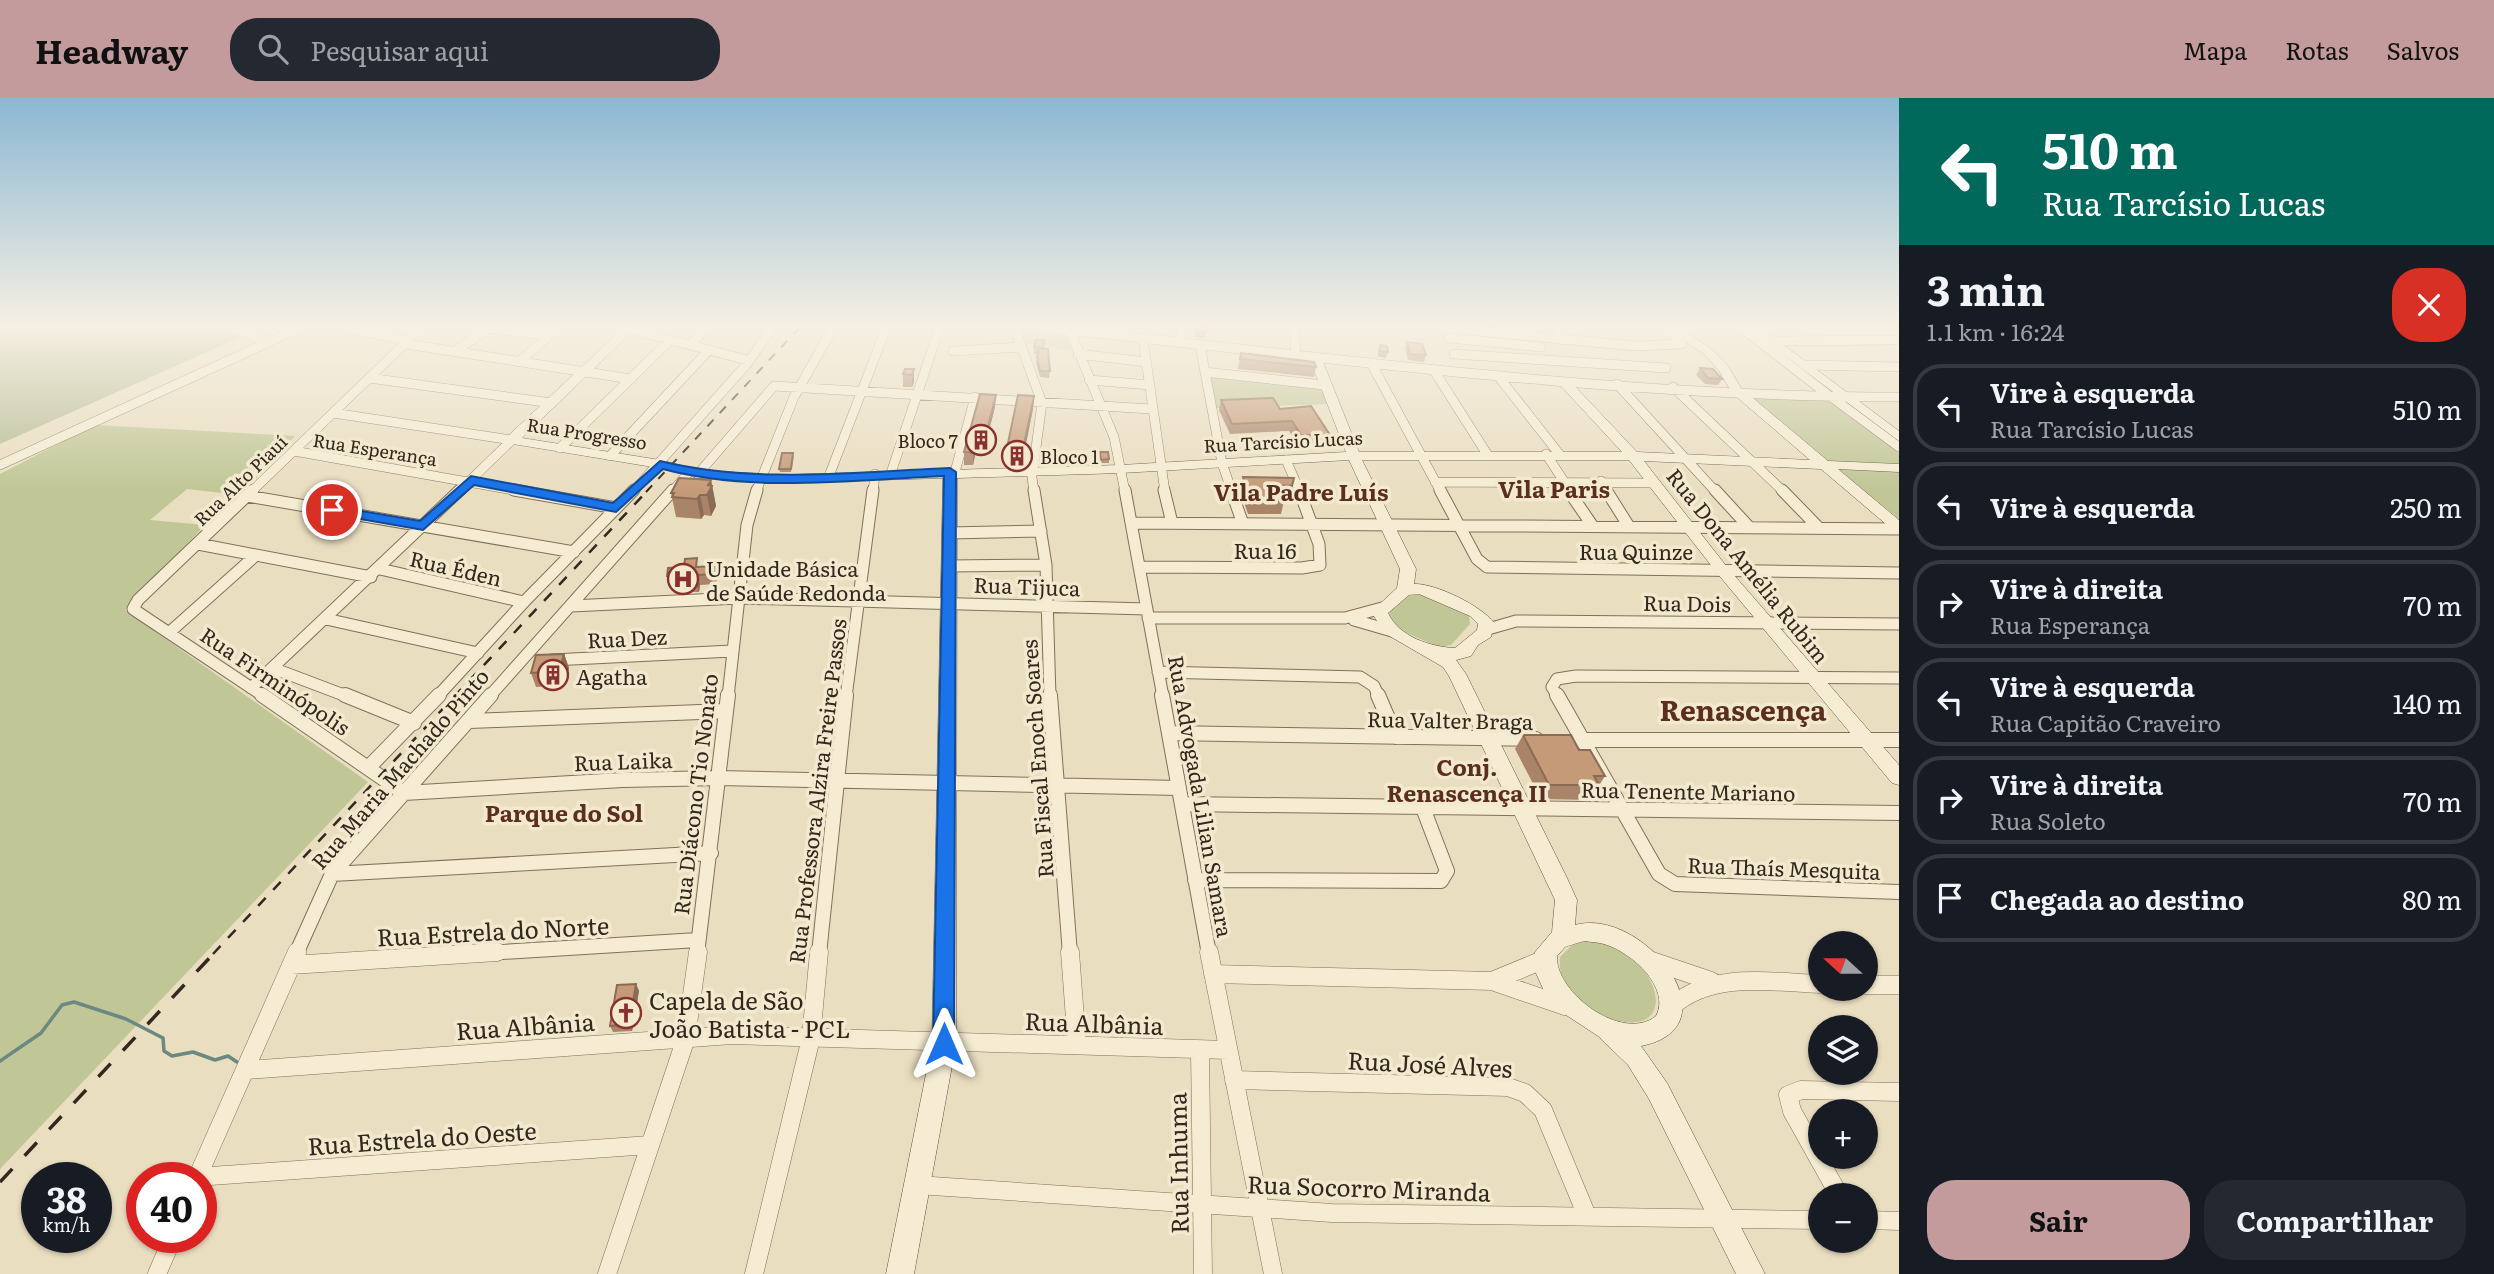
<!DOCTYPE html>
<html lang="pt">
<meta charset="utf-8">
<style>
body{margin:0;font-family:Literata,serif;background:#242831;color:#f1f3f6;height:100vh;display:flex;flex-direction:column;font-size:26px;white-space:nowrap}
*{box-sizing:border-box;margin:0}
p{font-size:23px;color:#9ea1a6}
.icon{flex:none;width:38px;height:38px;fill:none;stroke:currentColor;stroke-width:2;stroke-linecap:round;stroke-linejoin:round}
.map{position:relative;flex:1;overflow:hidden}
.drawer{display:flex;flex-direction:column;background:#171b24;width:595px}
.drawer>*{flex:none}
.banner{background:#00695c;color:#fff;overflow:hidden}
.needle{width:46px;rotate:291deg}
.tools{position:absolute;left:1808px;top:833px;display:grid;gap:14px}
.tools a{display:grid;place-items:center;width:70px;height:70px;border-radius:50%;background:#171b24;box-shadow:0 2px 5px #0004;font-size:35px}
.speed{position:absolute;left:21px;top:1064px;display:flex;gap:14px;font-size:35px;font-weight:700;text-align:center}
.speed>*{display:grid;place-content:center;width:91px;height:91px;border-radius:50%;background:#171b24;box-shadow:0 2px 5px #0004;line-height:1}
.speed small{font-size:18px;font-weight:400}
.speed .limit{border:10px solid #d22;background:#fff;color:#111}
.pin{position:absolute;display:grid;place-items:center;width:60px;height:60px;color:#fff;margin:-30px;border:4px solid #fff;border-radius:50%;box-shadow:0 2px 7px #0007}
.me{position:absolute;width:77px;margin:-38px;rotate:0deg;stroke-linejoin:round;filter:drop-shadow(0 0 5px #0008)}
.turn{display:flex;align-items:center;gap:24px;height:147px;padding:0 28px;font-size:32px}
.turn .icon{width:91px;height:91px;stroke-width:2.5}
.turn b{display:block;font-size:49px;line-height:60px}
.round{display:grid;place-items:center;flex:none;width:74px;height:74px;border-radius:28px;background:#242831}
.headline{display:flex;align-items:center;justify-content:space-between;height:119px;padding:0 28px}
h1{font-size:42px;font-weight:700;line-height:52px}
.button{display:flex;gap:14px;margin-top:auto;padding:14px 28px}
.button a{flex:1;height:80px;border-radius:28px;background:#c39b9c;color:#111;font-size:28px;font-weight:700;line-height:80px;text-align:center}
.button a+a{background:#242831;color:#f1f3f6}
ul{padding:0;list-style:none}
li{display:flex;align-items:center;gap:21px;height:88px;margin:0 14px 10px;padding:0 14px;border:4px solid #363941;border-radius:28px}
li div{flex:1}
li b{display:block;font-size:26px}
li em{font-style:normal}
header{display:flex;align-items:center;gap:42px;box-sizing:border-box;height:98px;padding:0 35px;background:#c39b9c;color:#111}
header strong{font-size:33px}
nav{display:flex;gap:38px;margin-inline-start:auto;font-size:24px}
.search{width:490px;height:63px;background:#242831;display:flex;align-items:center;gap:18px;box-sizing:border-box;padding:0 24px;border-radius:28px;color:#9ea1a6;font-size:26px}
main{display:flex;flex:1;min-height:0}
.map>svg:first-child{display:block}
.green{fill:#c0c696}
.cemetery{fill:#b6bc95}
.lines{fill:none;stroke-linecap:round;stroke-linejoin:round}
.stream{stroke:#6b8982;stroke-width:3.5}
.street-far3-casing{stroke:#81705a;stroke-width:10}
.street-far2-casing{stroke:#81705a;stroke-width:13}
.street-far1-casing{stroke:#81705a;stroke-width:16}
.street-casing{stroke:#81705a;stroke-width:19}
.secondary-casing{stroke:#63513d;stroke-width:1}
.street-far3{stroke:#f5ecd3;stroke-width:9}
.street-far2{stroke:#f5ecd3;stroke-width:11}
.street-far1{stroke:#f5ecd3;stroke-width:14}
.street{stroke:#f5ecd3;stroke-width:18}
.secondary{fill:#f5ecd3;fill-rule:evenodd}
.rail-far2{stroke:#32281d;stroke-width:2;stroke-dasharray:9 9;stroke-linecap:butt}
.rail-far1{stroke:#32281d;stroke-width:2.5;stroke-dasharray:11 11;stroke-linecap:butt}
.rail{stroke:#32281d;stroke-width:3.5;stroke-dasharray:18 18;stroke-linecap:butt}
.wall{fill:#a98468}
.shaded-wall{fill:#8a6c55}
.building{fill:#c59a79;stroke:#8a6c55;stroke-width:2}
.route{fill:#1a73e8;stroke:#114b97;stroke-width:2}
.labels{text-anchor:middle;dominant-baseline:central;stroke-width:7;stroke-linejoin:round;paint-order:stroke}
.far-street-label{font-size:18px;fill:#32281d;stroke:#f2e9cf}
.far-poi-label{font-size:18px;fill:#32281d;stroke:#f2e9cf;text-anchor:end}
.street-label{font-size:21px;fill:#32281d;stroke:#f2e9cf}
.poi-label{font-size:21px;fill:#32281d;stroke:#f2e9cf;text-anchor:start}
.neighbourhood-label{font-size:23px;font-weight:bold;fill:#5b2e20;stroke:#f2e9cf}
.near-street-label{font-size:24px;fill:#32281d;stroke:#f2e9cf}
.near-poi-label{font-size:24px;fill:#32281d;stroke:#f2e9cf;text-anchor:start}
.district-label{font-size:28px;font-weight:bold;fill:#5b2e20;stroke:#f2e9cf}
</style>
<header>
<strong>Headway</strong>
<div class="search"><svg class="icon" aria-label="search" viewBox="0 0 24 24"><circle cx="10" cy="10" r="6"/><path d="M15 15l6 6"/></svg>Pesquisar aqui</div>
<nav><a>Mapa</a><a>Rotas</a><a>Salvos</a></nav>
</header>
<main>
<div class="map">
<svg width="1899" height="1176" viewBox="0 0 1899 1176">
<rect width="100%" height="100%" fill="#eadec1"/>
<!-- green -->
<path class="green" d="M1018,230L1065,235L1071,253L1023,244Z
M1209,276L1323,289L1329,306L1216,310Z
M1744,294L1828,300L1899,355V367L1827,363Z
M95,327L295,338L240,397L187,391L150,422L205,427L125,512L368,684L0,1071V376Z
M1835,369L1899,373V421Z
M1419,496L1469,517L1470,526L1451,547L1439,549L1397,531L1391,523L1389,514L1408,497Z
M1588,843C1662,852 1682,940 1615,922C1601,918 1588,912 1578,901C1566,887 1558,878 1560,859L1575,844Z"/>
<!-- cemetery -->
<path class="cemetery" d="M0,228H219L241,239L0,346Z"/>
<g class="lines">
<!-- stream -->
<path class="stream" d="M0,963L41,935L62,907L74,904L126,921L163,940L164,953L172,958L193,954L215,962L228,958L237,964"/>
<!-- street-far3 casing -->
<g class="street-far3-casing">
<path id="street-far3" d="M230,228L268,244
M337,228L406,242
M477,228L549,238
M1014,228L1042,305L1033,372
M1029,228C1318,258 1608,299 1899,299
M1294,228L1296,257
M1425,228L1635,248L1682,246L1666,228
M1557,228L1563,242
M1739,228L1827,296
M629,231L747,262
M1070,233L1114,339L1125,394
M1449,240L1541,249
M1143,241L1165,394
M1770,243L1899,242
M1180,245L1182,228
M406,246L631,281
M690,247L708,228
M1200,247L1222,365L1232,394
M455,253L490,230
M953,253L1021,249
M1078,256L1146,264
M1454,256L1666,270
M520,263L560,228
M1371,265L1441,394
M1804,267L1899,269
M1433,271L1487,356
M1205,274L1324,287
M1498,278L1560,357
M369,280L552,305
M1089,282L1150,287
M1617,286L1716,394
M1673,289L1784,394
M1834,301L1899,349
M333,315L512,342
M560,350L670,242
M294,353L524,394
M1546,356L1563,382
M610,358L709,252
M1286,362L1300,394
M0,367L304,228
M1031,372L1034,394
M955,374L975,299
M891,375L940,228
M698,376L774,288L1151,311
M829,378L887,228
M1561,382L1569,394
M1601,383L1608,394
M1435,384L1654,385
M251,394L423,228
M458,394L512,342
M633,394L746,267L774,228
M672,394L689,374
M756,394L794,299L834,228
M873,394L875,376"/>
</g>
<!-- street-far2 casing -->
<g class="street-far2-casing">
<path id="street-far2" d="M253,392L138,502L133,511L265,599
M514,392L616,410
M1034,392L1046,467L1050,599
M1125,392L1163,599
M1164,392L1172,425
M1231,392L1243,426
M1440,392L1477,461L1487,469L1899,475
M1568,392L1592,427
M1606,392L1628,427
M1715,392L1749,429
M1782,392L1819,430
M247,398L574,454
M1132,425L1899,431
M949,435L1041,433
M198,446L371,479
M948,468L1046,467
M1139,469L1302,470L1320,467L1319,446L1299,392
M380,471L524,504
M571,508L739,500L1147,511
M1148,520H1345L1382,510
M326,521L478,555
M1354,522L1392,533
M1488,531L1516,523L1899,526
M171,533L256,457
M552,562L732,553
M275,571L349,599
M1158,574L1360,579L1374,588L1379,599
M251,590L460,392
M437,599L524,504L634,392
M489,599L673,392
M728,599L747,427L757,392
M846,599L873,392
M1558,599L1552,589L1557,581L1576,578L1899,580"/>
</g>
<!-- street-far1 casing -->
<g class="street-far1-casing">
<path id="street-far1" d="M262,597L404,695L622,682L719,680L1179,690
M345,597L414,625
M1050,597L1070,856
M1162,597L1209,856
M1378,597L1396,639
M1557,597L1659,776L1675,786L1899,794
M469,623L726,613
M1169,635L1536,641
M1578,642H1899
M369,669L439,597
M1182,706L1899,715
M332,776L711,755
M1195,782L1441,783L1447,773L1423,710
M296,856L332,776L491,597
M469,856L698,842
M697,856L728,597
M819,856L846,597"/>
</g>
<!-- street casing -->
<g class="street-casing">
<path id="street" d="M1070,854L1077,947
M1209,854L1273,1176
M1652,863L1711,883
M291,867L497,854
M1213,876L1492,883L1565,908
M1492,883L1545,861
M1866,887H1899
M1671,909C1711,873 1770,884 1820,886
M1200,953L1203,1176
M246,972L732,937L1228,952
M1234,982L1508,989L1525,995L1543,1012L1587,1118
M197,1079L650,1047
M197,1080L297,854
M917,1087L1332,1115L1820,1122
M1839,1097L1792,1013L1788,997L1801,992L1899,994
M1866,1122L1899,1123
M157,1176L173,1139
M607,1176L686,940L698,854
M754,1176L811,940L819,854"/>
</g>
<!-- secondary casing -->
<g class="secondary-casing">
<path id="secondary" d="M613,228H632L635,231L522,340L660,362L698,372L777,377L1121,367L1346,354L1309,259L1315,255L1321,259L1359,354H1622L1560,287L1558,284L1564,280L1568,281L1637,354L1810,362L1732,295L1719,273L1704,256L1661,228H1676L1712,251L1728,268L1741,290L1828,363L1899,366V374L1838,371L1899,422V434L1894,433L1821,371L1644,363L1727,469L1899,667V687L1892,685L1717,475L1629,362H1362L1416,471L1414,486C1435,485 1482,508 1494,525L1491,539L1478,547L1471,558L1456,562L1466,576L1567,780L1577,802L1575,827C1643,808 1738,929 1641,948L1667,985L1765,1176H1736L1649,1001L1628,967L1598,938L1560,913L1545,895L1534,871L1535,854L1552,834L1555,802L1449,578L1443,569L1386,536L1371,514L1397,490L1400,471L1349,362L1121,375L957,380L956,946L914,1176H886L932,946L943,380L777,385L698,380L659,370L507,345V339L621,232ZM1419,496L1470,518L1478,526L1477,532L1455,550C1431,549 1399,539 1388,515L1409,497ZM1584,843C1591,844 1599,844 1607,847C1632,855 1671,890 1656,918C1623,945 1555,895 1557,858L1565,849Z
M1745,228H1758L1899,333V343Z"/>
</g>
<!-- street-far3 -->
<use href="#street-far3" class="street-far3"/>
<!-- street-far2 -->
<use href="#street-far2" class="street-far2"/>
<!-- street-far1 -->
<use href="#street-far1" class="street-far1"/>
<!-- street -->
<use href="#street" class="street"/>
<!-- secondary -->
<use href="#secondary" class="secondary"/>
<!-- rail-far2 -->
<path class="rail-far2" d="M646,394L801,228"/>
<!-- rail-far1 -->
<path class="rail-far1" d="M213,856L648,392"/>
<!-- rail -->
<path class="rail" d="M0,1084L215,854"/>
</g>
<!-- wall -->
<path class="wall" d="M1197,228H1208L1205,240L1195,239Z
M1407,244L1426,257L1424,264L1408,262L1405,251Z
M1380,247L1388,254L1386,260L1378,259V253Z
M1034,249L1043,251L1050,273L1049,280L1040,279L1036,265L1038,256H1034Z
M1241,255L1316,269L1314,279L1238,271Z
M1700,270L1722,281L1718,287L1705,286L1696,277Z
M914,271V284L912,289H903V276Z
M1034,298L1033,311L1022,365L1006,363L1007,350Z
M1221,302L1280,311L1330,337L1327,347H1298L1289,333L1230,336L1219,312Z
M995,309L985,348H977L973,367H964V354Z
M1100,354L1109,361V365H1101Z
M794,358L791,374H780L779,371Z
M1243,379L1294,380L1288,400H1283L1284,403L1281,416H1248L1240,392Z
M711,382L716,408L711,418L704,417L701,421L676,419L671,395Z
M699,468L717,478L716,486L700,487L699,494H685L683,488L669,489L667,478Z
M564,556L569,570L564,587L536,589L531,575Z
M1523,637L1579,652L1605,678L1590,702L1541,701L1515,651Z
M636,886L639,893L632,933L613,934L610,928Z"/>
<!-- shaded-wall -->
<path class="shaded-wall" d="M914,271V284L912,289V277Z
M996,297L995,309L985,348L986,336Z
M1034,298L1033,311L1022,365L1023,352Z
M977,336V348L973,367V355Z
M711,382L716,408L711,418L707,397L708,387Z
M700,397L704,417L701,421L697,401Z
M715,468L717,478L716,486L714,476Z
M697,477L700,487L699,494L696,483Z
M564,556L569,570L564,587L559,573Z
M636,886L639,893L632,933L629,926Z"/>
<!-- building -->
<path class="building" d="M1197,228H1208L1206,234L1196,233Z
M1036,242H1044L1043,250L1034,249Z
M1407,244L1422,246L1426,257L1410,256Z
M1380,247L1387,248L1388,254L1380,253Z
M1039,250L1048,251L1050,273H1040L1037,259Z
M1241,255L1314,264L1316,269L1240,261Z
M1700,270L1713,271L1722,281L1708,280Z
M905,271H914L912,277L903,276Z
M980,296L996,297L986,336H977L973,355L964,354Z
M1018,297L1034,298L1023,352L1007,350Z
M1273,300L1280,311L1311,308L1330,337H1301L1292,323L1232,326L1221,302Z
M1100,354H1108L1109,361L1101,362Z
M782,355H793L791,371H779Z
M1243,379L1294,380L1292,388L1277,387L1284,403H1251Z
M679,380L711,382L708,387L712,388L707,397H700L697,401L672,399L674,395H671Z
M697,460L696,469L715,468L714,476L697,477L696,483L683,484L684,478H667L668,470L684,469L685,461Z
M564,556L559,573L531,575L536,557Z
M1523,637H1571L1579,652H1590L1605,678H1594L1599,687H1549Z
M636,886L629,926L610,928L617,887Z"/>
<!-- sky -->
<linearGradient id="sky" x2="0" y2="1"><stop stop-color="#8cb7d4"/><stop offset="0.58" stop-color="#f6f0e3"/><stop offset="1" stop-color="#f6f0e3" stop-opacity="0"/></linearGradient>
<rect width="1899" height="393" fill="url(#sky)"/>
<!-- route -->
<path class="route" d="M660,363C754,386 854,374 950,370L956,374L954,946L951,953L944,956L936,953L933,946L944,378C851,382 753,395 663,371L616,414L474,387L423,432L332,416L326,412L332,408L420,423L471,378L613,405Z"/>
<!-- icons -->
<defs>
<g id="building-ring" transform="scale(1.575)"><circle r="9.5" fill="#f2e9cf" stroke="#8b302f" stroke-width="1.5"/><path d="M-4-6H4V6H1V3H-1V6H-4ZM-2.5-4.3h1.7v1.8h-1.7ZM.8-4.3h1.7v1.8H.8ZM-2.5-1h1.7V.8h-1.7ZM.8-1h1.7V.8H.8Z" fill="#8b302f"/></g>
<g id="hospital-ring" transform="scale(1.575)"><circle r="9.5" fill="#f2e9cf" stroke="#8b302f" stroke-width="1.5"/><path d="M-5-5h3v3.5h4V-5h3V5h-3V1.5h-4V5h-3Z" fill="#8b302f"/></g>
<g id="church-ring" transform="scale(1.575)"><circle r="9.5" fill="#f2e9cf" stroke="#8b302f" stroke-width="1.5"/><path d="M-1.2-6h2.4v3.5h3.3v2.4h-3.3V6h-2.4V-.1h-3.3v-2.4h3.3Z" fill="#8b302f"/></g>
</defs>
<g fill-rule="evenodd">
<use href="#building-ring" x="981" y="342"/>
<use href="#building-ring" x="1017" y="358"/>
<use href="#hospital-ring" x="683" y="481"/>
<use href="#building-ring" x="553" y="577"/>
<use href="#church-ring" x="626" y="915"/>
</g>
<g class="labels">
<!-- far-street labels -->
<g class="far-street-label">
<text transform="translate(587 335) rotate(9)">Rua Progresso</text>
<text transform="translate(1283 343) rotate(-3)">Rua Tarcísio Lucas</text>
<text transform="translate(375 351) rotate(9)">Rua Esperança</text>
<text transform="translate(240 382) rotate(-44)">Rua Alto Piauí</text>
</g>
<!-- far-poi labels -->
<g class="far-poi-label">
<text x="958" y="342">Bloco 7</text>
<text x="1040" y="358" text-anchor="start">Bloco 1</text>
</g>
<!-- street labels -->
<g class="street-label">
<text x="1265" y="451">Rua 16</text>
<text x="1636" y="452">Rua Quinze</text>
<text transform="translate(1749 467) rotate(51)">Rua Dona Amélia Rubim</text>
<text transform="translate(456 469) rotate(13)">Rua Éden</text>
<text transform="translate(1027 487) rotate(2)">Rua Tijuca</text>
<text transform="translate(1687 504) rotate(1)">Rua Dois</text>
<text transform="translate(627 539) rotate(-3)">Rua Dez</text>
<text transform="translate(276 582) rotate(34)">Rua Firminópolis</text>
<text transform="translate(1450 621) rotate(1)">Rua Valter Braga</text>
<text transform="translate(1036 661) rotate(-94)">Rua Fiscal Enoch Soares</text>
<text transform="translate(623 662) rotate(-2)">Rua Laika</text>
<text transform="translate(399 670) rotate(-49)">Rua Maria Machado Pinto</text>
<text transform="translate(1688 692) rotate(1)">Rua Tenente Mariano</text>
<text transform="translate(816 693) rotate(-83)">Rua Professora Alzira Freire Passos</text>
<text transform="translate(694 696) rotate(-83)">Rua Diácono Tio Nonato</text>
<text transform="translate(1202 698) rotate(80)">Rua Advogada Lilian Samara</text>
<text transform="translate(1784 769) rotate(2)">Rua Thaís Mesquita</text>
</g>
<!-- poi labels -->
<g class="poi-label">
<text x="706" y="469">Unidade Básica<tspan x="706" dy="24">de Saúde Redonda</tspan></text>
<text x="576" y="577">Agatha</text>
</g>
<!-- neighbourhood labels -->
<g class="neighbourhood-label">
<text x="1554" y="390">Vila Paris</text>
<text x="1301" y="393">Vila Padre Luís</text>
<text x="1467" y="668">Conj.<tspan x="1467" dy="26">Renascença II</tspan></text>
<text x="564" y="714">Parque do Sol</text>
</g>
<!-- near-street labels -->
<g class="near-street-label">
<text transform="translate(493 832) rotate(-3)">Rua Estrela do Norte</text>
<text transform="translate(1094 924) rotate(2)">Rua Albânia</text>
<text transform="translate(525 927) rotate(-4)">Rua Albânia</text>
<text transform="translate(1430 965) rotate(3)">Rua José Alves</text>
<text transform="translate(422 1039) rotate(-4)">Rua Estrela do Oeste</text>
<text transform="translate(1177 1065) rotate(-91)">Rua Inhuma</text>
<text transform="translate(1369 1089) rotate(2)">Rua Socorro Miranda</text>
</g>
<!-- near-poi labels -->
<g class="near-poi-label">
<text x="649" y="901">Capela de São<tspan x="649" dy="28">João Batista - PCL</tspan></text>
</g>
<!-- district labels -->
<g class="district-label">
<text x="1743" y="611">Renascença</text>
</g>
</g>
</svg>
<div class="tools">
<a><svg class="needle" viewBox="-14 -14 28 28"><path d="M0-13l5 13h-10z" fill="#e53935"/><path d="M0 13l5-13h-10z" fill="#9ea1a6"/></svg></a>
<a><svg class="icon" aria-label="layers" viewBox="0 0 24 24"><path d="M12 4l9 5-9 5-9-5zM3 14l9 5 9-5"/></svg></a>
<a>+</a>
<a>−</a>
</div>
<div class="speed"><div>38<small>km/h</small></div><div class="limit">40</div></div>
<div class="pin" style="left:332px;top:412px;background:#d93025"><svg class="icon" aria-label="arrive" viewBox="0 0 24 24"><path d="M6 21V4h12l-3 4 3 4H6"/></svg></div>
<svg class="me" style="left:944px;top:946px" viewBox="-20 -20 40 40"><path d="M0-17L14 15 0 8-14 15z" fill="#1a73e8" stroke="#fff" stroke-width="4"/></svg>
</div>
<section class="drawer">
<div class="banner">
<div class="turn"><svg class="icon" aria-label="left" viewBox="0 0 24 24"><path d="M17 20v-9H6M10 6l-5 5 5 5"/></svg><div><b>510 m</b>Rua Tarcísio Lucas</div></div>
</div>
<div class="headline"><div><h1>3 min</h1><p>1.1 km · 16:24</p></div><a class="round" style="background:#d93025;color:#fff"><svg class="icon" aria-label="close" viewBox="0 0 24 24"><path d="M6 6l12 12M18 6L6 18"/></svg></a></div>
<ul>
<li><svg class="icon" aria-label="left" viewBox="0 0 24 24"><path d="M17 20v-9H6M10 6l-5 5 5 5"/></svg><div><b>Vire à esquerda</b><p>Rua Tarcísio Lucas</p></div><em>510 m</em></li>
<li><svg class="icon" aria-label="left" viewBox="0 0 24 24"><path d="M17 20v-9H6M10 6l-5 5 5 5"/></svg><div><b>Vire à esquerda</b></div><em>250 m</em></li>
<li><svg class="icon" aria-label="right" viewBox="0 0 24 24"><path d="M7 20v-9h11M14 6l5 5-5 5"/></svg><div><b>Vire à direita</b><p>Rua Esperança</p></div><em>70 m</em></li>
<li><svg class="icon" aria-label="left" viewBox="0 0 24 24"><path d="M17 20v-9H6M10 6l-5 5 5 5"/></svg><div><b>Vire à esquerda</b><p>Rua Capitão Craveiro</p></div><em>140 m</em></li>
<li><svg class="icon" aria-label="right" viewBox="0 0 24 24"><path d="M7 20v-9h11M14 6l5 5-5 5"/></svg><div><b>Vire à direita</b><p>Rua Soleto</p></div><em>70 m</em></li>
<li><svg class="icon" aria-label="arrive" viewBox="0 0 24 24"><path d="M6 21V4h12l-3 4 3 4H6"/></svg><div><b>Chegada ao destino</b></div><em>80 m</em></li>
</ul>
<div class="button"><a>Sair</a><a>Compartilhar</a></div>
</section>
</main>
